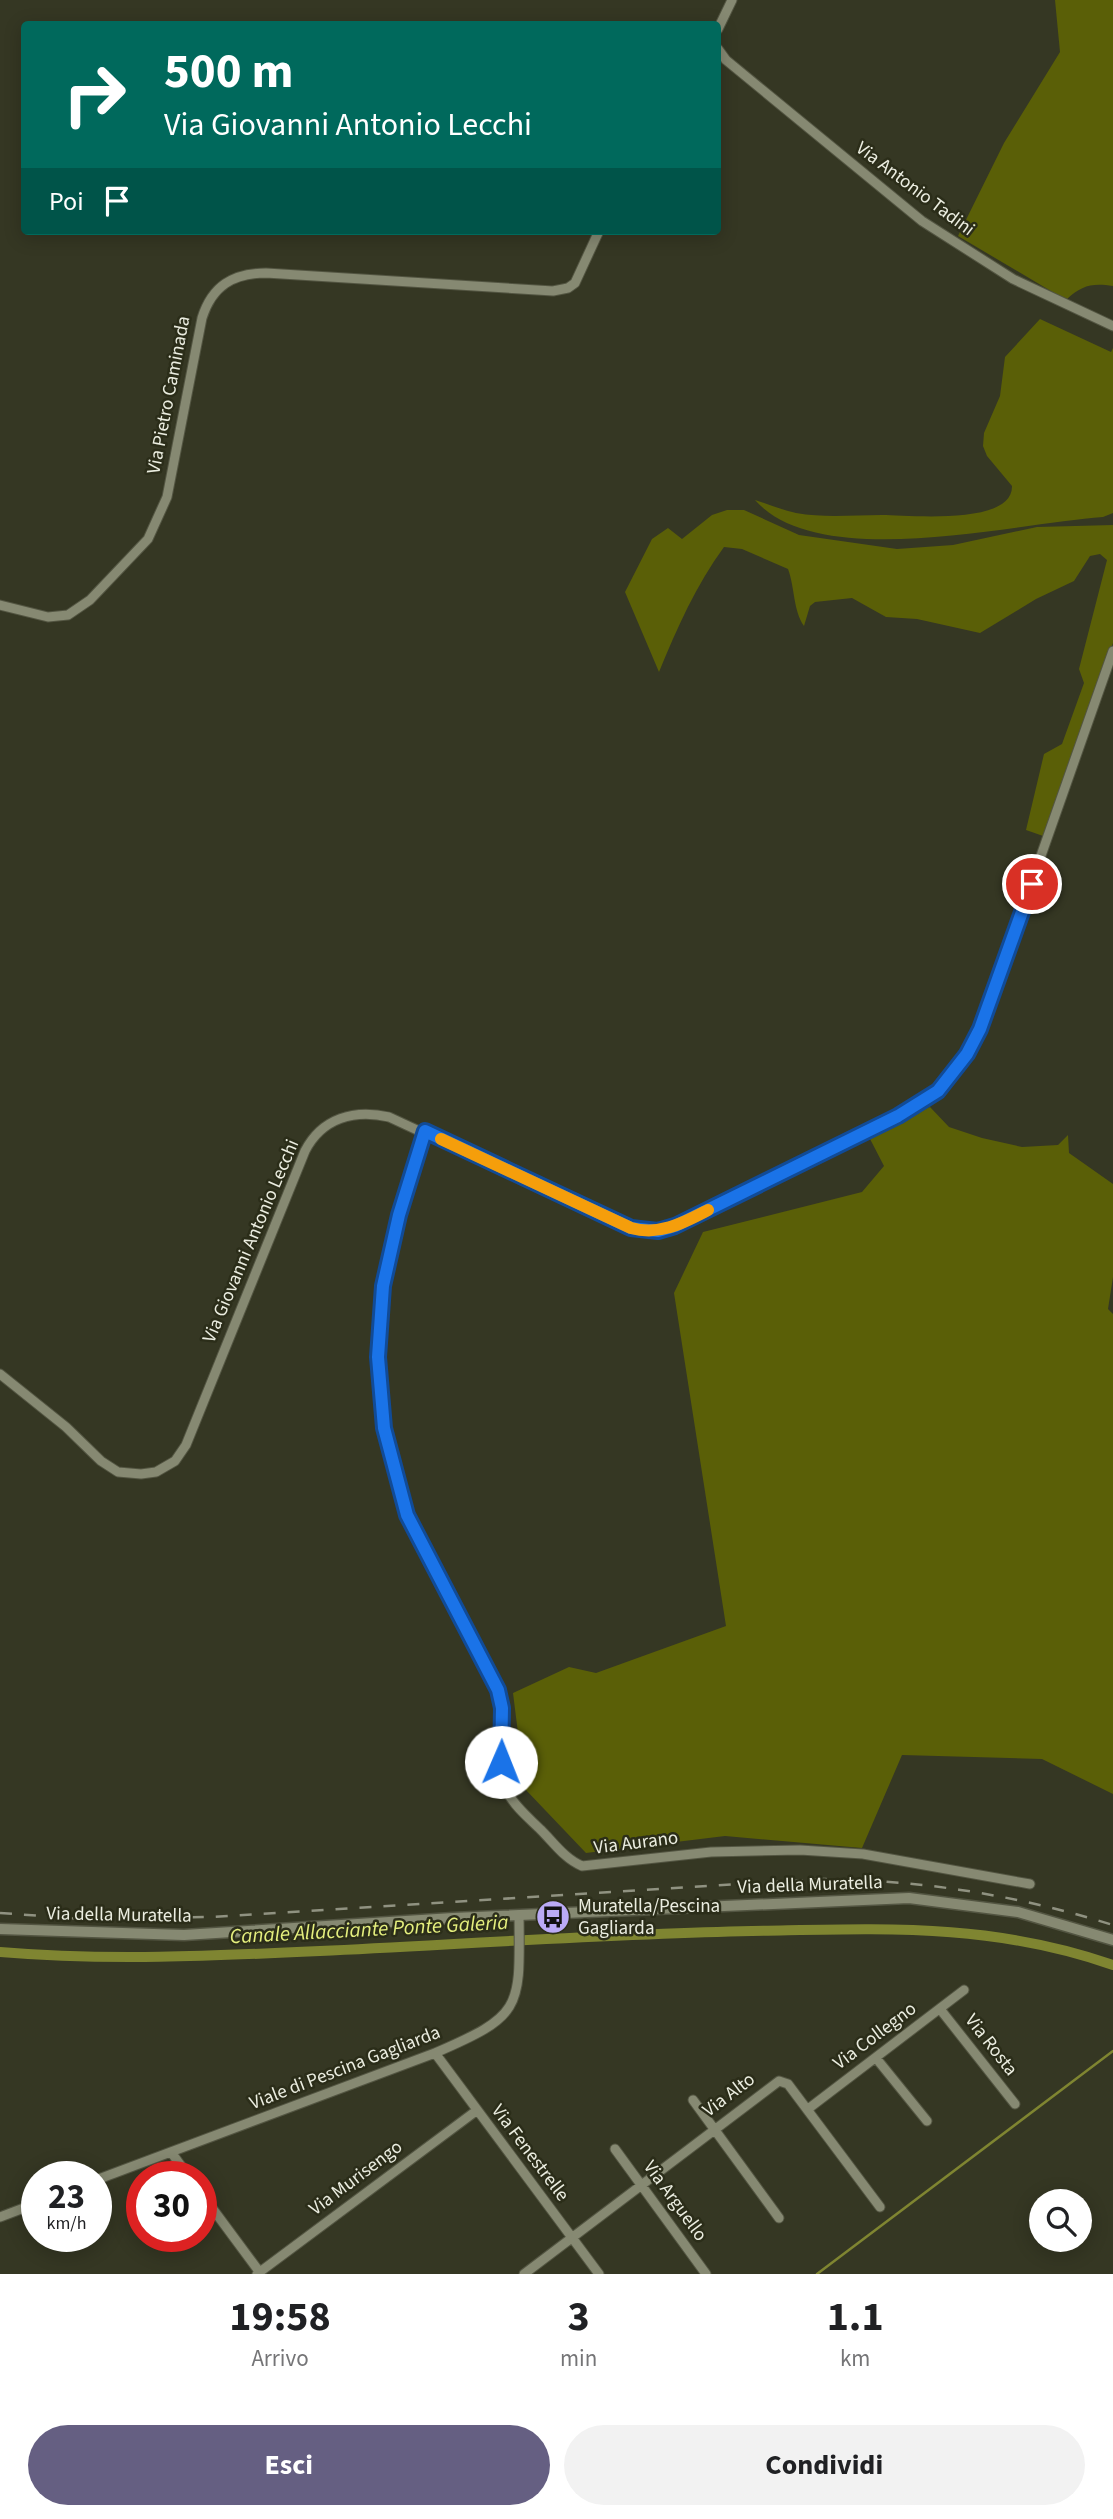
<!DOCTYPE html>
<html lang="it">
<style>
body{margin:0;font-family:"Source Sans 3",sans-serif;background:#f2f2f2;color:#202124;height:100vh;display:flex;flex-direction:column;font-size:26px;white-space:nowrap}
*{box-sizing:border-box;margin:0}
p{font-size:23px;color:#757577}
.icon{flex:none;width:38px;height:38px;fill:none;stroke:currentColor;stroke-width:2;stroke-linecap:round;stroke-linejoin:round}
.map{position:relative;height:2274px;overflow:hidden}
.panel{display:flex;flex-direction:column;background:#fff;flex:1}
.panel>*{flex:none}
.banner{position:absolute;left:21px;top:21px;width:700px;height:214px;border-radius:7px;box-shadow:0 4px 18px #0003;background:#00695c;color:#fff;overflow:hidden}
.tools{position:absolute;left:1029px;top:2189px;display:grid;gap:14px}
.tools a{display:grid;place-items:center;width:63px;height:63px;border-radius:50%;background:#fff;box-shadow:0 4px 18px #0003;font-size:35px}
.speed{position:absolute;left:21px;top:2161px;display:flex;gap:14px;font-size:35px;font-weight:700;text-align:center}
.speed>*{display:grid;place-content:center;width:91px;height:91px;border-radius:50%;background:#fff;box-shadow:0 4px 18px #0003;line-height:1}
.speed small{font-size:18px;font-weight:400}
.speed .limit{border:10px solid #d22;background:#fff;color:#111}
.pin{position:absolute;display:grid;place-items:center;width:60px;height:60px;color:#fff;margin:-30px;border:4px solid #fff;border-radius:50%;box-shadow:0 2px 7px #0007}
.me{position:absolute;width:77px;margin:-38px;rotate:1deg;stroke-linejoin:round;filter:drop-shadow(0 0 5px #0008)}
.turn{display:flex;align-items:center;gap:24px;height:147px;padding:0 28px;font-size:32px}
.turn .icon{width:91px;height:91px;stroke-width:2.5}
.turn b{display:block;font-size:49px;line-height:60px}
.then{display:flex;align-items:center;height:66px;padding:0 28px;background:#0003;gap:14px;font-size:26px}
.eta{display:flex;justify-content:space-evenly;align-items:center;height:119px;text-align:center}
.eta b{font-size:42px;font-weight:700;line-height:49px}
.cta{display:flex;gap:14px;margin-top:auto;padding:14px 28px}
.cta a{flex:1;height:80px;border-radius:42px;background:#655f82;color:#fff;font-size:28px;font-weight:700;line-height:80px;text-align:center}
.cta a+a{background:#f2f2f2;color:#202124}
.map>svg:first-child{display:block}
.green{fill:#5a5f07}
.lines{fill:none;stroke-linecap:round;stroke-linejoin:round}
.stream{stroke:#7f8531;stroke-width:2.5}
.canal{stroke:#7f8531;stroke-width:10}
.minor-casing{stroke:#535542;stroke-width:11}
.tertiary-casing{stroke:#535542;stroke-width:13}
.minor{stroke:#868972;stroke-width:9}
.tertiary{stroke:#868972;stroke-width:10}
.rail{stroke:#909281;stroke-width:2.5;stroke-dasharray:12 12;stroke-linecap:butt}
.route-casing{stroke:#114b97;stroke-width:18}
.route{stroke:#1a73e8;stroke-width:12}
.slow{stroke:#f59e0b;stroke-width:12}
.labels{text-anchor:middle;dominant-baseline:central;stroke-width:5;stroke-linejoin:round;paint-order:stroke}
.street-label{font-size:19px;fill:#ebede0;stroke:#2b2d19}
.poi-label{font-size:19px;fill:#ebede0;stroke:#2b2d19;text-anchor:start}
.water-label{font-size:21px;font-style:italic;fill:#e5ef7e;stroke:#2b2d19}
</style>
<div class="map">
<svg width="1113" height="2274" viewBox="0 0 1113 2274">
<rect width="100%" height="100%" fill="#353723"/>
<!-- green -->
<path class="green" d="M1055,0H1113V286C1092,283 1082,285 1066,300L958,236L1004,143L1060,52Z
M1040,319L1111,352L1113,348V513L1103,517C1015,523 819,573 755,500C768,504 782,510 796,513C824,518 853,515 882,515C908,515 1013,526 1012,486L987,456L983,446L984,433L1000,396L1005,357Z
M727,510H744L799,535L897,549L953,545L1037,527L1113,525V643L1046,837L1026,830L1044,754L1062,744L1084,683L1079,669L1107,560L1100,554L1090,556L1074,581L1036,599L980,633L917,619L886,617L852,598L815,602L810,606L804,626C793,610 795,588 788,569L742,549L724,547C696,585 677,628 659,672L625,592L652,539L668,528L682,539L712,515Z
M930,1107L949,1127L982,1138L1022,1147L1058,1145L1068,1135L1069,1153L1113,1184V1277L1108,1309L1113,1314V1794L1042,1759L902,1755L862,1848L725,1836L586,1853L525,1789L513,1693L569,1667L596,1673L726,1626L674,1293L703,1232L862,1192L884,1166L869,1137L896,1118Z"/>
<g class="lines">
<!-- stream -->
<path class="stream" d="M817,2274L1113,2051"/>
<!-- canal -->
<path class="canal" d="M0,1952C106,1961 213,1956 320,1951C464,1944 608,1934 752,1931C879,1929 990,1922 1113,1965"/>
<!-- minor casing -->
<g class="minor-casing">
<path id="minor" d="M718,29L732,0
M718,49L726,60L922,221L1013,279L1113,326
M0,605L48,617L68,615L90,600L148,539L167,497L202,318C212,286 233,273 266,273L553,291L568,288L575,283L599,231
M424,1131L386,1267L378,1326L384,1428L407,1515L498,1690C509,1723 492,1760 508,1793C515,1807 530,1819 541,1830C554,1843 565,1859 582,1866L711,1852L800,1850L863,1854L1030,1884
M0,1374L66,1427L101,1461L118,1472L141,1474L156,1472L175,1461L186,1445L305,1151C322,1118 354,1109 389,1117L622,1225C647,1235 666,1230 690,1219L925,1101C950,1083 966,1056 980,1029L1113,651
M940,2009L1015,2104
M435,2053L599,2274
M876,2058L927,2121
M693,2100L779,2218
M808,2109L964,1990
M615,2149L706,2274
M171,2152L189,2177
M96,2180L435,2053C523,2015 520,2009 519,1915
M201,2193L261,2274
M0,2217L37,2203
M257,2274L476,2111
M524,2274L779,2081L788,2084L880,2207"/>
</g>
<!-- tertiary casing -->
<g class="tertiary-casing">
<path id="tertiary" d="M0,1929L184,1935L453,1918L909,1898L1018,1912L1113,1940"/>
</g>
<!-- minor -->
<use href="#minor" class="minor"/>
<!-- tertiary -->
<use href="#tertiary" class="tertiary"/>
<!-- rail -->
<path class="rail" d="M0,1913L83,1919L211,1917L821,1879C921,1880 1017,1895 1113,1925"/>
</g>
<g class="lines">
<!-- route casing -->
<g class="route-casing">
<path id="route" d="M501,1762L502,1708L498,1690L407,1515L384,1428L378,1357L383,1286L399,1215L425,1131L631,1228L658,1231L675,1226L898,1116L938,1091L967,1054L980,1029L1032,884"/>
</g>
<!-- route -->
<use href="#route" class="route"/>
<!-- slow -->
<path class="slow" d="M441,1139L631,1228C660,1236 683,1223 708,1210"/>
</g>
<!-- icons -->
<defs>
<g id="bus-disc" transform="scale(1.75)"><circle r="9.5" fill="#baaaf6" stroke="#2b2d19"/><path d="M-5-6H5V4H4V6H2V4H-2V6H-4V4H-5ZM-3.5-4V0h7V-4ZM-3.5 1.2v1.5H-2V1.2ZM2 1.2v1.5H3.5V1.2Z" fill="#111"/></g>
</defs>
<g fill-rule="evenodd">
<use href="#bus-disc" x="553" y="1917"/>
</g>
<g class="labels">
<!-- street labels -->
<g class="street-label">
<text transform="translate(915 189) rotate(37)">Via Antonio Tadini</text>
<text transform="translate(169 395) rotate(-79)">Via Pietro Caminada</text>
<text transform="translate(251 1241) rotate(-67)">Via Giovanni Antonio Lecchi</text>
<text transform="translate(636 1843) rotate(-7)">Via Aurano</text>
<text transform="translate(810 1885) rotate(-2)">Via della Muratella</text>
<text transform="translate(119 1915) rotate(1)">Via della Muratella</text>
<text transform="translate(875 2036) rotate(-37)">Via Collegno</text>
<text transform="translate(991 2045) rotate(52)">Via Rosta</text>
<text transform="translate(345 2068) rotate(-21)">Viale di Pescina Gagliarda</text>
<text transform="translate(729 2095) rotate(-37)">Via Alto</text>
<text transform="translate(530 2153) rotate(53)">Via Fenestrelle</text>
<text transform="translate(356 2178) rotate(-37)">Via Murisengo</text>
<text transform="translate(675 2201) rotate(54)">Via Arguello</text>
</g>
<!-- poi labels -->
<g class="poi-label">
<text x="578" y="1906">Muratella/Pescina<tspan x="578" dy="22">Gagliarda</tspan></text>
</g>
<!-- water labels -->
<g class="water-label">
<text transform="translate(369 1929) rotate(-3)">Canale Allacciante Ponte Galeria</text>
</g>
</g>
</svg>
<div class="tools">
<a><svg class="icon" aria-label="search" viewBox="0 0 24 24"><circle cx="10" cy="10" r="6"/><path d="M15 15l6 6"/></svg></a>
</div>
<div class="speed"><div>23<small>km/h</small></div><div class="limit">30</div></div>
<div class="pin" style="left:1032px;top:884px;background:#d93025"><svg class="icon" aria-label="arrive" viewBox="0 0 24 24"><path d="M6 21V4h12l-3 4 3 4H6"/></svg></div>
<svg class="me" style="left:501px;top:1762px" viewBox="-20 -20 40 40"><circle r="19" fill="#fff"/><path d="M0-13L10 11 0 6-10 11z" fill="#1a73e8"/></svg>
<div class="banner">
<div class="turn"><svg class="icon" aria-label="right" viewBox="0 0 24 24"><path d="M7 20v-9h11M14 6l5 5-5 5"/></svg><div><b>500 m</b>Via Giovanni Antonio Lecchi</div></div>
<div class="then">Poi<svg class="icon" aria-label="arrive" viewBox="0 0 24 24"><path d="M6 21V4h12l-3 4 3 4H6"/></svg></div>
</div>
</div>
<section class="panel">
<div class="eta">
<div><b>19:58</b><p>Arrivo</p></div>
<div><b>3</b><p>min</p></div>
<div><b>1.1</b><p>km</p></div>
</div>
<div class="cta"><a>Esci</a><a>Condividi</a></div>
</section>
